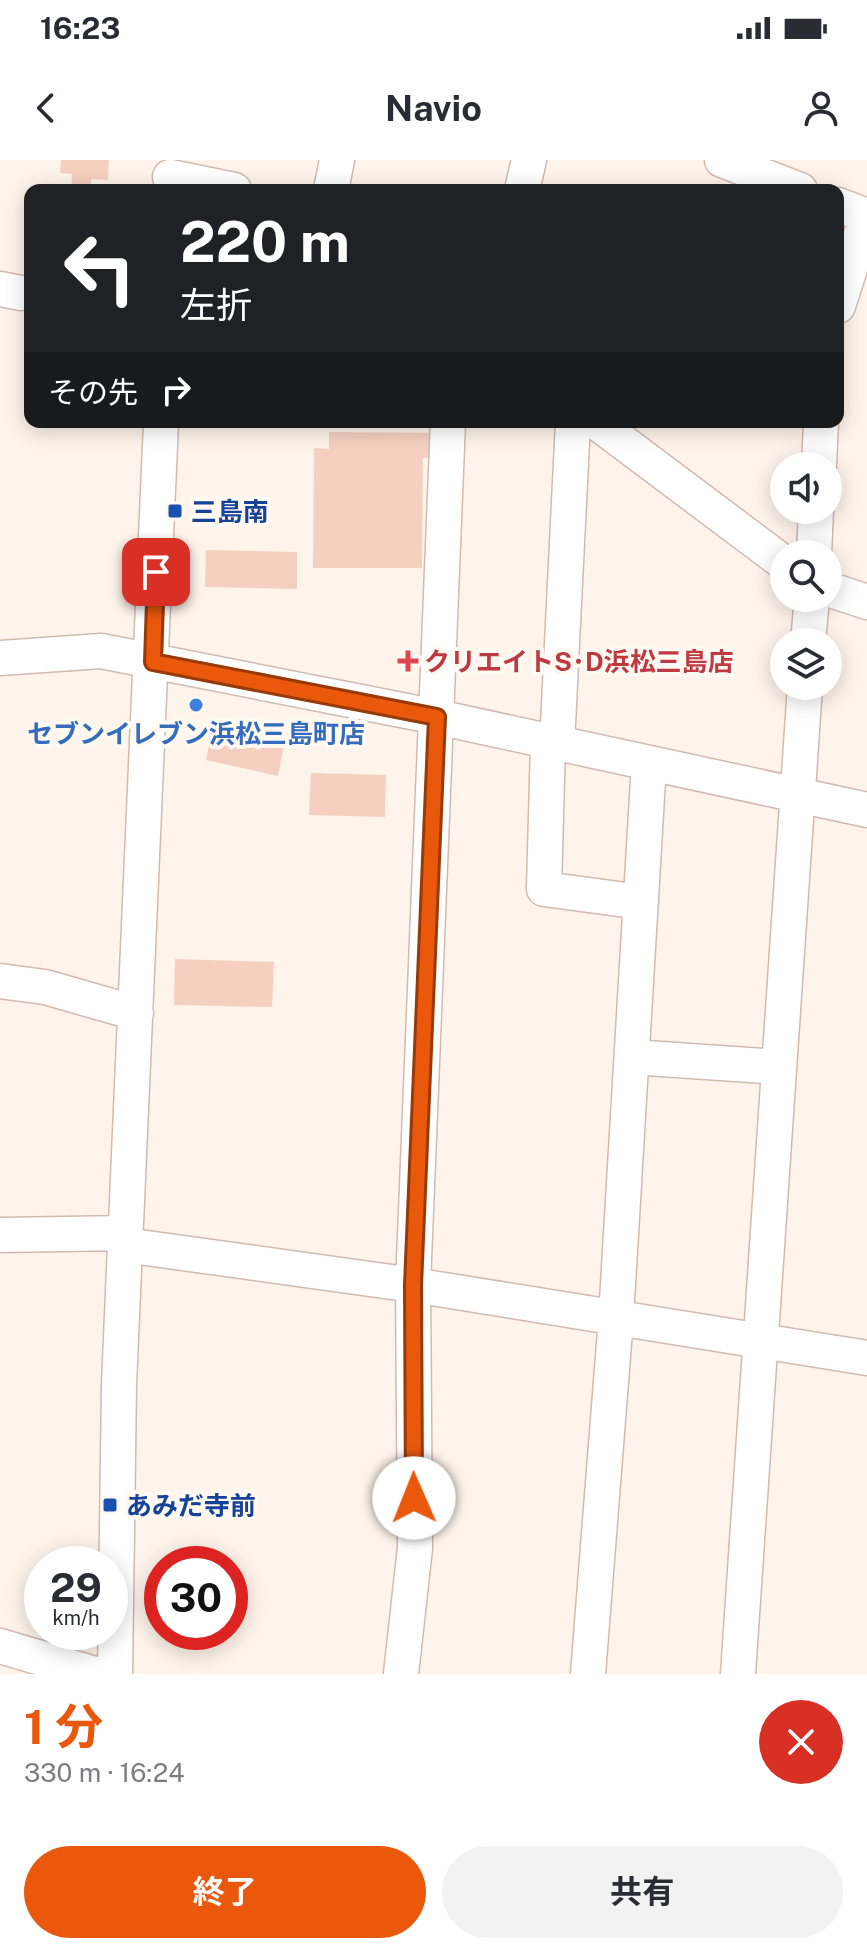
<!DOCTYPE html>
<html lang="ja">
<meta charset="utf-8">
<style>
body{margin:0;font-family:"Public Sans","Noto Sans JP",sans-serif;background:#f2f2f3;color:#2b2b33;height:100vh;display:flex;flex-direction:column;font-size:30px;white-space:nowrap}
*{box-sizing:border-box;margin:0}
p{font-size:26px;color:#7c7c81}
.icon{flex:none;width:44px;height:44px;fill:none;stroke:currentColor;stroke-width:2;stroke-linecap:round;stroke-linejoin:round}
.map{position:relative;height:1514px;overflow:hidden}
.sheet{display:flex;flex-direction:column;background:#fff;flex:1}
.sheet>*{flex:none}
.hud{position:absolute;left:24px;top:24px;width:820px;height:244px;border-radius:16px;box-shadow:0 4px 20px #0003;background:#202124;color:#fff;overflow:hidden}
.buttons{position:absolute;left:770px;top:292px;display:grid;gap:16px}
.buttons a{display:grid;place-items:center;width:72px;height:72px;border-radius:50%;background:#fff;box-shadow:0 4px 20px #0003;font-size:40px}
.speed{position:absolute;left:24px;top:1386px;display:flex;gap:16px;font-size:40px;font-weight:700;text-align:center}
.speed>*{display:grid;place-content:center;width:104px;height:104px;border-radius:50%;background:#fff;box-shadow:0 4px 20px #0003;line-height:1}
.speed small{font-size:20px;font-weight:400}
.speed .limit{border:12px solid #d22;background:#fff;color:#111}
.pin{position:absolute;display:grid;place-items:center;width:68px;height:68px;color:#fff;margin:-34px;border-radius:16px;box-shadow:0 4px 12px #0006}
.me{position:absolute;width:88px;margin:-44px;rotate:359deg;stroke-linejoin:round;filter:drop-shadow(0 0 6px #0008)}
.turn{display:flex;align-items:center;gap:28px;height:168px;padding:0 24px;font-size:36px}
.turn .icon{width:104px;height:104px;stroke-width:2.5}
.turn b{display:block;font-size:56px;line-height:68px}
.then{display:flex;align-items:center;height:76px;padding:0 24px;background:#0003;gap:16px;font-size:30px}
.round{display:grid;place-items:center;flex:none;width:84px;height:84px;border-radius:42px;background:#f2f2f3}
.head{display:flex;align-items:center;justify-content:space-between;height:136px;padding:0 24px}
h1{font-size:48px;font-weight:700;line-height:60px;color:#ea580c}
.primary-button{display:flex;gap:16px;margin-top:auto;padding:16px 24px}
.primary-button a{flex:1;height:92px;border-radius:48px;background:#ea580c;color:#fff;font-size:32px;font-weight:700;line-height:92px;text-align:center}
.primary-button a+a{background:#f2f2f3;color:#2b2b33}
.status{display:flex;justify-content:space-between;align-items:center;height:56px;padding:0 40px;background:#fff;direction:ltr}
.status svg{height:22px;fill:currentColor}
header{display:flex;justify-content:space-between;align-items:center;height:104px;padding:0 24px;background:#fff;font-size:36px;font-weight:700}
.map>svg:first-child{display:block}
.building{fill:#f5d0c1}
.lines{fill:none;stroke-linecap:round;stroke-linejoin:round}
.minor-casing{stroke:#d2baaf;stroke-width:37}
.minor{stroke:#fff;stroke-width:34}
.route-casing{stroke:#983908;stroke-width:20}
.route{stroke:#ea580c;stroke-width:14}
.transit-dot{fill:#1a4fb4;stroke:#fff9f2;stroke-width:3}
.health-dot{fill:#e0444e;stroke:#fff9f2;stroke-width:3}
.shop-dot{fill:#3f7fe0;stroke:#fff9f2;stroke-width:3}
.labels{text-anchor:middle;dominant-baseline:central;stroke-width:8;stroke-linejoin:round;paint-order:stroke}
.transit-label{font-size:26px;font-weight:bold;fill:#164399;stroke:#fff9f2;text-anchor:start}
.health-label{font-size:26px;font-weight:bold;fill:#be3a42;stroke:#fff9f2;text-anchor:start}
.shop-label{font-size:26px;font-weight:bold;fill:#366cbe;stroke:#fff9f2}
</style>
<div class="status"><b>16:23</b><svg viewBox="0 0 49 12"><path d="M0 12V9h3v3zM5 12V6h3v6zM10 12V3h3v9zM15 12V0h3v12zM26 1h20v11H26zM47 4h2v5h-2z"/></svg></div>
<header><svg class="icon" aria-label="back" viewBox="0 0 24 24"><path d="M15 5l-7 7 7 7"/></svg>Navio<svg class="icon" aria-label="person" viewBox="0 0 24 24"><circle cx="12" cy="8" r="4"/><path d="M4 21q1-7 8-7t8 7"/></svg></header>
<div class="map">
<svg width="867" height="1514" viewBox="0 0 867 1514">
<rect width="100%" height="100%" fill="#fef4eb"/>
<!-- building -->
<path class="building" d="M61,0H109L108,20L91,19V30H71L72,14L60,13Z
M329,272L440,273V298H423L422,408H313L314,288L329,289Z
M206,390L297,392V429L205,427Z
M212,570L284,585L278,616L206,600Z
M311,613L386,615L385,657L309,655Z
M175,799L274,802L272,847L174,845Z"/>
<g class="lines">
<!-- minor casing -->
<g class="minor-casing">
<path id="minor" d="M722,0L800,30
M170,17L234,30
M331,30L337,0
M522,30L529,0
M838,45L867,56
M0,129L21,133
M838,146L867,55
M596,262L784,403
M819,306L821,262
M814,394L816,350
M828,429L867,442
M808,482L812,438
M0,498L101,491L437,557L867,650
M548,582L544,729L641,742
M557,584L573,262
M0,821L45,827L136,853
M632,897L778,907
M0,1075L125,1073
M125,1085L413,1125L867,1198
M0,1486L95,1514
M115,1514L119,1224L161,262
M401,1514L415,1388L413,1125L448,262
M588,1514L616,1158L649,603
M738,1514L805,526"/>
</g>
<!-- minor -->
<use href="#minor" class="minor"/>
</g>
<g class="lines">
<!-- route casing -->
<g class="route-casing">
<path id="route" d="M156,412L153,502L437,557L413,1125L414,1338"/>
</g>
<!-- route -->
<use href="#route" class="route"/>
</g>
<!-- markers -->
<g class="transit-dot">
<rect x="167" y="343" width="16" height="16" rx="4"/>
<rect x="102" y="1337" width="16" height="16" rx="4"/>
</g>
<path class="health-dot" d="M404 489h8v8h8v8h-8v8h-8v-8h-8v-8h8z"/>
<circle class="shop-dot" cx="196" cy="545" r="8"/>
<g class="labels">
<!-- transit labels -->
<g class="transit-label">
<text x="191" y="351">三島南</text>
<text x="126" y="1345">あみだ寺前</text>
</g>
<!-- health labels -->
<g class="health-label">
<text x="424" y="501">クリエイトS･D浜松三島店</text>
</g>
<!-- shop labels -->
<g class="shop-label">
<text x="196" y="573">セブンイレブン浜松三島町店</text>
</g>
</g>
</svg>
<div class="buttons">
<a><svg class="icon" aria-label="sound" viewBox="0 0 24 24"><path d="M4 9h4l5-4v14l-5-4H4zM17 9q2 3 0 6"/></svg></a>
<a><svg class="icon" aria-label="search" viewBox="0 0 24 24"><circle cx="10" cy="10" r="6"/><path d="M15 15l6 6"/></svg></a>
<a><svg class="icon" aria-label="layers" viewBox="0 0 24 24"><path d="M12 4l9 5-9 5-9-5zM3 14l9 5 9-5"/></svg></a>
</div>
<div class="speed"><div>29<small>km/h</small></div><div class="limit">30</div></div>
<div class="pin" style="left:156px;top:412px;background:#d93025"><svg class="icon" aria-label="arrive" viewBox="0 0 24 24"><path d="M6 21V4h12l-3 4 3 4H6"/></svg></div>
<svg class="me" style="left:414px;top:1338px" viewBox="-20 -20 40 40"><circle r="19" fill="#fff"/><path d="M0-13L10 11 0 6-10 11z" fill="#ea580c"/></svg>
<div class="hud">
<div class="turn"><svg class="icon" aria-label="left" viewBox="0 0 24 24"><path d="M17 20v-9H6M10 6l-5 5 5 5"/></svg><div><b>220 m</b>左折</div></div>
<div class="then">その先<svg class="icon" aria-label="right" viewBox="0 0 24 24"><path d="M7 20v-9h11M14 6l5 5-5 5"/></svg></div>
</div>
</div>
<section class="sheet">
<div class="head"><div><h1>1 分</h1><p>330 m · 16:24</p></div><a class="round" style="background:#d93025;color:#fff"><svg class="icon" aria-label="close" viewBox="0 0 24 24"><path d="M6 6l12 12M18 6L6 18"/></svg></a></div>
<div class="primary-button"><a>終了</a><a>共有</a></div>
</section>
